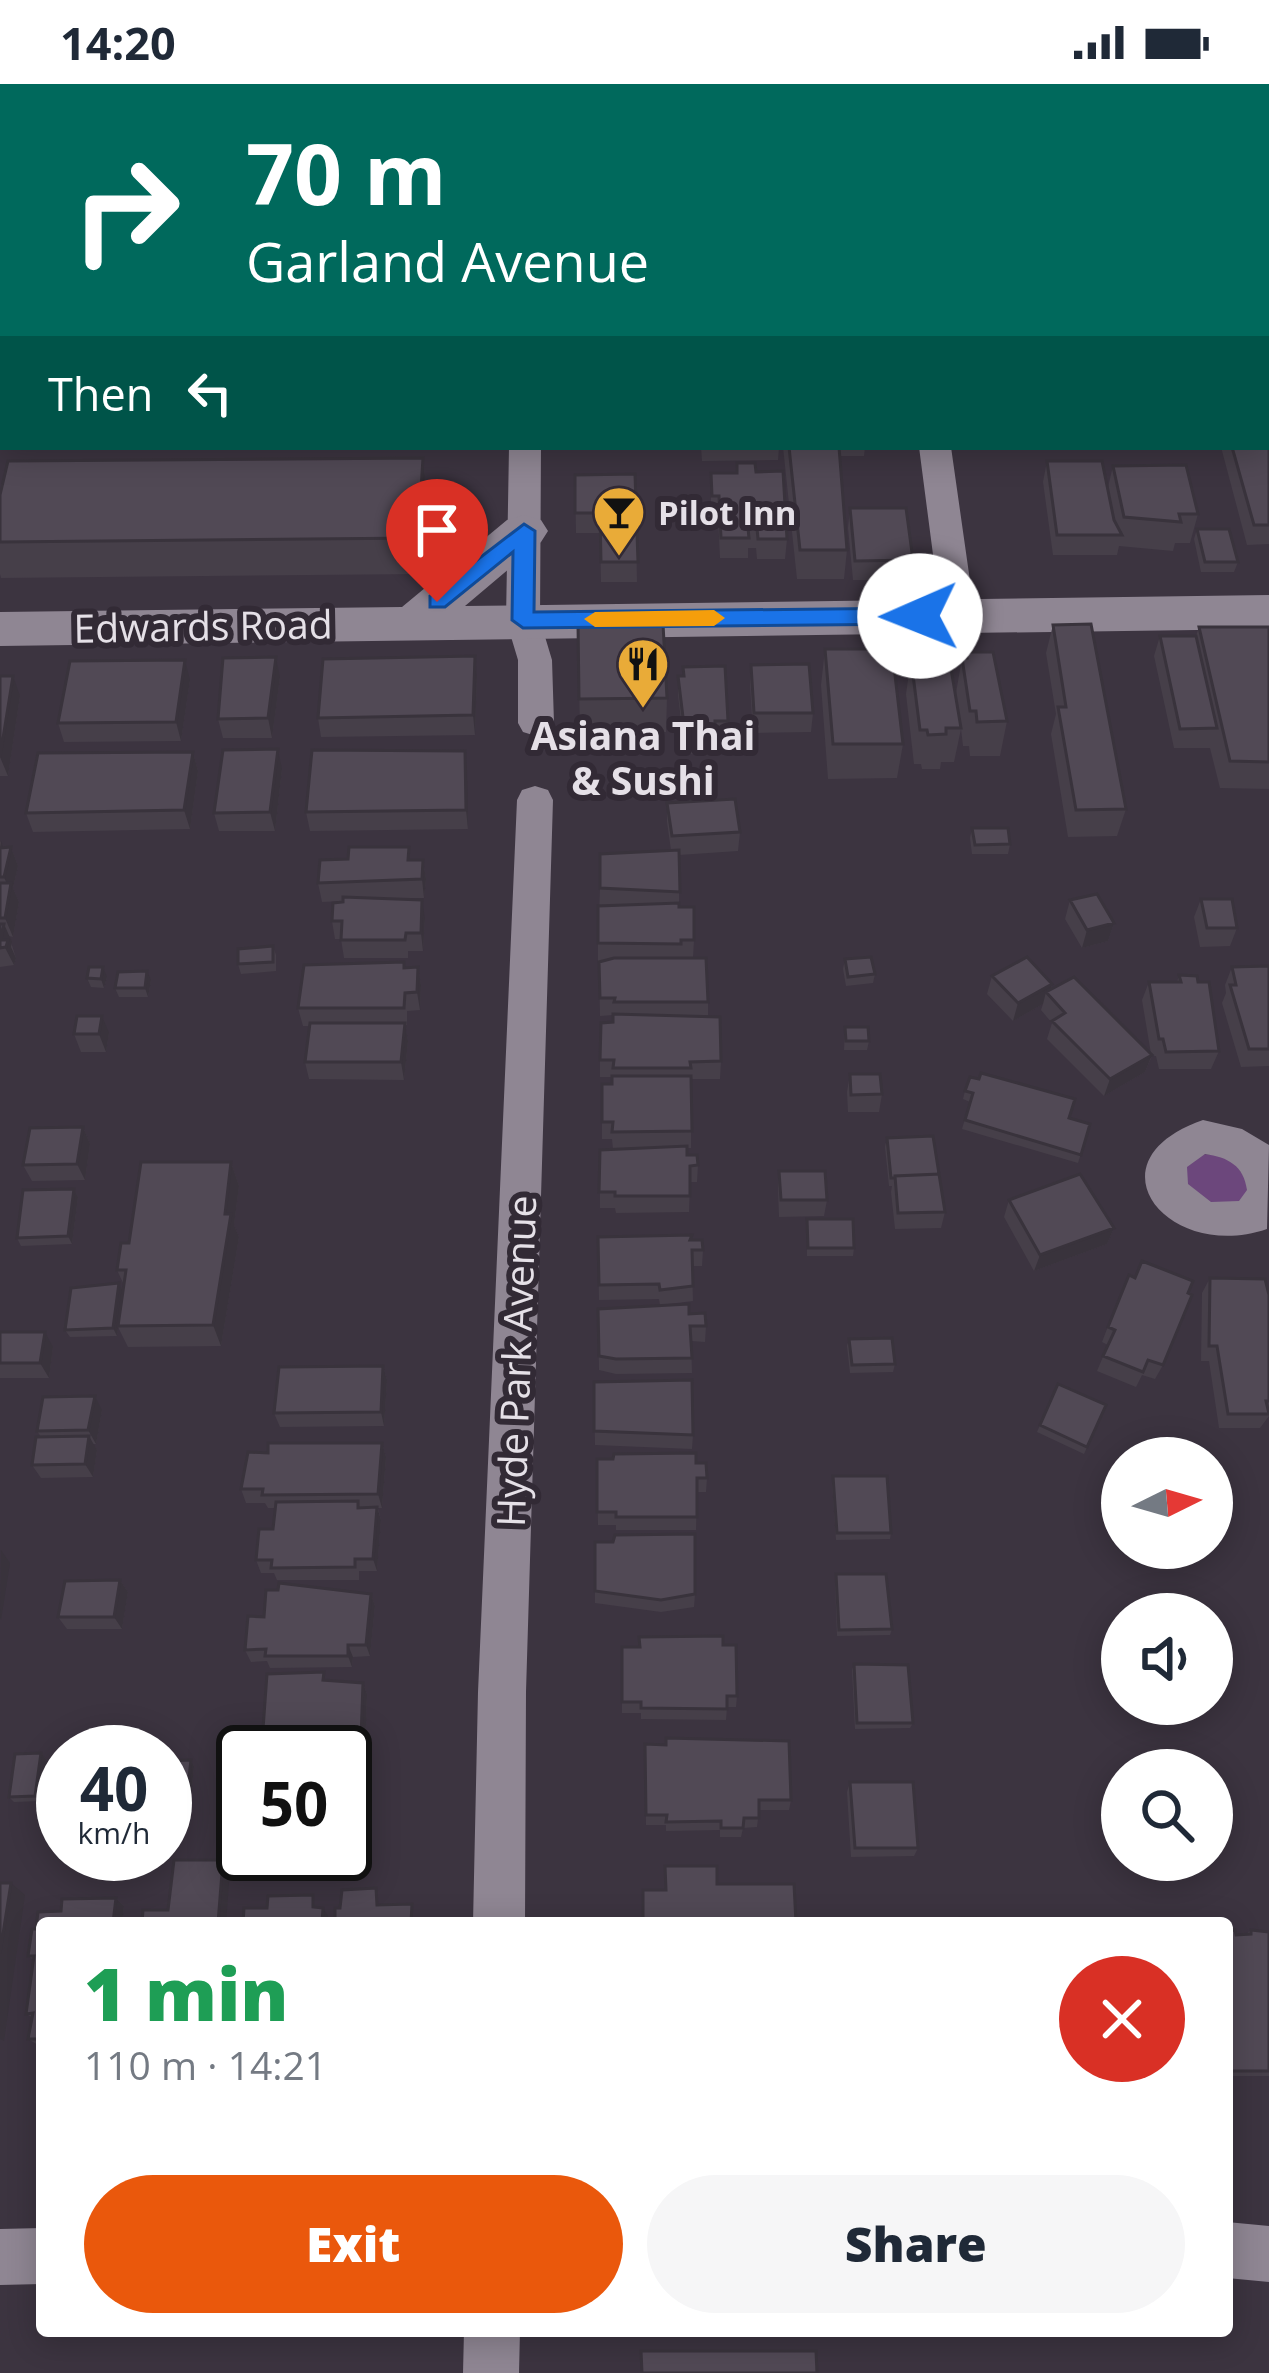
<!DOCTYPE html>
<meta charset="utf-8">
<style>
body{margin:0;font-family:"Open Sans",sans-serif;background:#f6f6f7;color:#1f2937;height:100vh;display:flex;flex-direction:column;font-size:45px;white-space:nowrap}
*{box-sizing:border-box;margin:0}
p{font-size:39px;color:#747a83}
.icon{flex:none;width:66px;height:66px;fill:none;stroke:currentColor;stroke-width:2;stroke-linecap:round;stroke-linejoin:round}
.map{position:relative;flex:1;overflow:hidden}
.details{position:absolute;left:36px;top:1833px;width:1197px;height:420px;display:flex;flex-direction:column;background:#fff;border-radius:12px;box-shadow:0 6px 30px #0003}
.details>*{flex:none}
.hud{position:absolute;left:0px;top:0px;width:1269px;height:366px;box-shadow:0 6px 30px #0003;background:#00695c;color:#fff;overflow:hidden}
.needle{width:78px;rotate:85deg}
.controls{position:absolute;left:1101px;top:1353px;display:grid;gap:24px}
.controls a{display:grid;place-items:center;width:132px;height:132px;border-radius:50%;background:#fff;box-shadow:0 6px 30px #0003;font-size:60px}
.speed{position:absolute;left:36px;top:1641px;display:flex;gap:24px;font-size:60px;font-weight:700;text-align:center}
.speed>*{display:grid;place-content:center;width:156px;height:156px;border-radius:50%;background:#fff;box-shadow:0 6px 30px #0003;line-height:1}
.speed small{font-size:30px;font-weight:400}
.speed .limit{border:6px solid #111;border-radius:18px;background:#fff;color:#111}
.pin{position:absolute;display:grid;place-items:center;width:102px;height:102px;color:#fff;margin:-123px -51px;border-radius:50% 50% 50% 0;rotate:-45deg;box-shadow:0 0 12px #0007}
.pin .icon{rotate:45deg}
.me{position:absolute;width:132px;margin:-66px;rotate:269deg;stroke-linejoin:round;filter:drop-shadow(0 0 9px #0008)}
.turn{display:flex;align-items:center;gap:42px;height:252px;padding:0 48px;font-size:54px}
.turn .icon{width:156px;height:156px;stroke-width:2.5}
.turn b{display:block;font-size:84px;line-height:102px}
.then{display:flex;align-items:center;height:114px;padding:0 48px;background:#0003;gap:24px;font-size:45px}
.round{display:grid;place-items:center;flex:none;width:126px;height:126px;border-radius:63px;background:#f6f6f7}
.headline{display:flex;align-items:center;justify-content:space-between;height:204px;padding:0 48px}
h1{font-size:72px;font-weight:800;line-height:90px;color:#1e9e55}
.primary-button{display:flex;gap:24px;margin-top:auto;padding:24px 48px}
.primary-button a{flex:1;height:138px;border-radius:72px;background:#ea580c;color:#fff;font-size:48px;font-weight:800;line-height:138px;text-align:center}
.primary-button a+a{background:#f6f6f7;color:#1f2937}
.status{display:flex;justify-content:space-between;align-items:center;height:84px;padding:0 60px;background:#fff;direction:ltr}
.status svg{height:33px;fill:currentColor}
.map>svg:first-child{display:block}
.green{fill:#6c477c}
.lines{fill:none;stroke-linecap:round;stroke-linejoin:round}
.service{fill:#8f8693;fill-rule:evenodd}
.minor{fill:#8f8693;fill-rule:evenodd}
.secondary{fill:#8f8693;fill-rule:evenodd}
.motorway{fill:#ae7d20;fill-rule:evenodd}
.wall{fill:#463f49}
.shaded-wall{fill:#39333c}
.building{fill:#514955;stroke:#39333c;stroke-width:3}
.route{fill:#1a73e8;stroke:#114b97;stroke-width:3}
.slow{fill:#f59e0b}
.labels{text-anchor:middle;dominant-baseline:central;stroke-width:12;stroke-linejoin:round;paint-order:stroke}
.far-poi-label{font-size:33px;font-weight:bold;fill:#e5e0e7;stroke:#322a35;text-anchor:start}
.street-label{font-size:39px;fill:#e5e0e7;stroke:#322a35}
.poi-label{font-size:39px;font-weight:bold;fill:#e5e0e7;stroke:#322a35}
</style>
<div class="status"><b>14:20</b><svg viewBox="0 0 49 12"><path d="M0 12V9h3v3zM5 12V6h3v6zM10 12V3h3v9zM15 12V0h3v12zM26 1h20v11H26zM47 4h2v5h-2z"/></svg></div>
<div class="map">
<svg width="1269" height="2289" viewBox="0 0 1269 2289">
<rect width="100%" height="100%" fill="#3c3440"/>
<!-- green -->
<path class="green" d="M1199,1070L1230,1071L1251,1103L1241,1118L1211,1121L1187,1101L1186,1083Z"/>
<g class="lines">
<!-- service -->
<path class="service" d="M39,0H56L58,3H41Z
M139,0H155L137,3Z
M0,99H3V109H0Z"/>
<!-- minor -->
<path class="minor" d="M0,156L3,157V175L0,174Z
M509,363H541L540,536L552,576L554,639L549,648L536,652L523,648L518,639V576L506,536Z
M919,363H951L975,532L970,540H946L941,532Z
M535,702L548,706L553,716L526,1608L525,1839H473L478,1608L517,716L522,706Z
M1203,1036L1242,1045L1269,1061L1267,1145C1168,1179 1085,1077 1203,1036ZM1205,1070C1228,1073 1244,1082 1247,1106L1239,1117L1211,1118L1188,1100L1187,1083Z
M1227,2138L1269,2142V2198L1227,2194Z
M42,2144V2200L0,2201V2145Z
M464,2247H520L519,2289H463Z"/>
<!-- secondary -->
<path class="secondary" d="M524,431L541,436L548,447L541,458L465,522L1269,511V545L0,562V528L402,523L507,436Z"/>
<!-- motorway -->
<path class="motorway" d="M771,0H821L823,3H773Z
M974,0H1025L1027,3H976Z
M1266,55L1269,56V82L1266,81Z
M1266,119L1269,120V148L1266,147Z"/>
</g>
<!-- wall -->
<path class="wall" d="M1269,339V460L1247,461L1221,363H1266Z
M701,363H779L778,376L702,377Z
M783,363H865L864,372H839L847,466L844,495H797Z
M423,374L427,410L423,490L1,494L0,490V411Z
M1047,377L1108,403L1113,382L1198,430L1190,459H1175L1173,467L1119,462L1117,471H1053L1043,398Z
M756,388L787,455L785,475H757L756,464H748V474H720L718,432H711V389Z
M635,390L637,498H601L600,449H576L575,391Z
M850,424L913,476L910,496H853L848,444Z
M1197,445L1238,478L1234,488H1201L1194,455Z
M578,539L667,614L666,648L580,650Z
M1053,541L1126,725L1117,752L1068,753L1051,650L1056,630L1046,569Z
M1199,543H1269V705L1220,704L1210,664H1174L1154,572L1160,552H1196Z
M825,565L903,660L897,694L828,695L821,601Z
M916,567L956,609L962,574H965L966,568L1007,637L1000,672H970L969,662H963L961,645L954,678H941L940,685H922L921,680H914L906,610L911,575L915,574Z
M751,581L813,629L811,648L753,649L750,601Z
M0,592L20,612L8,692H0Z
M477,592L475,651L321,653L318,634Z
M678,592L728,637L727,657H715L714,669L685,670L678,611Z
M280,593L272,654H223L218,635Z
M190,596L181,657L64,658L58,639Z
M465,667L468,745L310,747L306,728Z
M193,668L198,687L190,745L33,748L26,729Z
M282,685L275,747H219L214,729Z
M667,719L740,748L738,767L679,771V823L694,856L693,874L708,918V933L721,977L720,995H691V1064H687V1071L698,1081L697,1098H690L689,1128L616,1129L615,1124H600V1066L613,1065L612,1055H602V1000H612V993H600V976L613,938V931L600,932L599,878L602,877H598V859L600,804L671,766L667,738Z
M972,744L1010,760L1008,770H972L970,754Z
M0,757L4,763H11L18,782L13,804L19,818L13,853L9,852L16,874L14,881L0,883Z
M411,776H423L426,795L424,814L393,815L425,834L423,867H408V874H344L341,855H335L332,837L343,817L322,818L318,799Z
M1201,815L1237,844L1230,862L1200,863L1194,833Z
M1070,816L1114,839L1108,857L1082,864L1065,835Z
M273,862L276,871V887L241,890L238,880Z
M845,875L875,890L873,899L846,902L843,885Z
M1269,882V982L1241,983L1222,919L1226,909L1225,901L1232,883Z
M418,883L421,901L420,926L407,927V941H405L408,957L404,996L309,995L305,978L310,942H303L298,924L405,884Z
M1179,891L1198,898L1219,967L1211,985H1159L1156,972H1152L1145,988L1104,1012L1047,955L1052,939L1041,926L1043,920L1013,937L987,910L992,892L1052,900L1051,906L1151,970L1142,916L1149,898H1177Z
M107,893L104,904L91,903L87,894Z
M151,896L148,913H119L115,904Z
M845,943L869,957L867,966H844Z
M109,949L106,968H81L74,950Z
M850,990L882,1010L879,1028H848L847,1008Z
M965,1007L1090,1040L1078,1079L962,1045L970,1018L963,1015Z
M83,1043L90,1060L85,1096L32,1097L23,1081Z
M887,1054L945,1128L941,1144L895,1145L891,1108L892,1102H889L885,1063Z
M231,1078L239,1102L234,1141L239,1153L221,1262L128,1263L118,1243L117,1252L70,1253L65,1246L119,1199L123,1207L124,1201L117,1186L129,1159Z
M779,1087L827,1116L824,1132L779,1133L778,1104Z
M74,1105L78,1113L72,1160L21,1162L17,1154Z
M1009,1116L1114,1144L1107,1160L1034,1187L1004,1133Z
M807,1135L854,1164L853,1172H807Z
M598,1153L691,1156L703,1166L702,1182H692L693,1217L660,1221L659,1215L599,1216Z
M1210,1194L1269,1211V1332L1260,1344H1219L1209,1277H1201L1202,1209Z
M1122,1206L1163,1281L1155,1295L1142,1291L1136,1303L1097,1287L1108,1261L1102,1258Z
M598,1225L689,1230L706,1242L705,1258L691,1257L692,1289L616,1290L599,1286Z
M0,1248L53,1263L49,1294H0Z
M849,1255L895,1280L893,1288L850,1289L847,1262Z
M383,1282L387,1296L384,1342L280,1343L274,1329Z
M594,1298L693,1351L692,1365L595,1361Z
M1058,1300L1106,1321L1084,1370L1037,1348Z
M102,1326L96,1360H93L97,1366L93,1393L41,1394L32,1381L41,1353L37,1347Z
M382,1359L386,1373L382,1424H378L381,1436L377,1487H359V1496H277L274,1489H261L256,1476L273,1445L276,1424H268L265,1419H246L241,1405L268,1369Z
M597,1375L696,1379L707,1394L706,1408H697L696,1446H616V1441H598Z
M833,1392L891,1449L890,1455L836,1456L832,1399Z
M836,1490L892,1545L890,1551L837,1552L835,1497Z
M120,1496L128,1508L122,1545H67L58,1533Z
M595,1507L695,1510L694,1523L661,1528L595,1519Z
M371,1510L375,1522L370,1572L353,1573L352,1583L270,1584L267,1577L251,1578L245,1566L264,1533Z
M639,1553L723,1561L737,1612L736,1623H727L726,1636L641,1635V1629H622V1563H639Z
M854,1580L913,1639L910,1644L855,1645L852,1586Z
M328,1597L363,1599L367,1610L365,1665L267,1668L262,1659Z
M645,1660L791,1716L789,1726H759L757,1743L743,1744L741,1753H720V1746L666,1747V1741H646Z
M41,1669L46,1675L40,1717L14,1718L9,1713Z
M191,1676L194,1682L189,1733L165,1734V1677Z
M63,1679V1738L44,1739L39,1734Z
M850,1698L918,1764L914,1772L851,1773L847,1708Z
M116,1814L124,1822L122,1839H42V1961H38L28,1955L32,1933L26,1930L34,1876L28,1872L32,1845H36L38,1828L61,1827L62,1815Z
M1251,1846L1269,1848V1992H1227V1847L1236,1851H1245Z"/>
<!-- shaded-wall -->
<path class="shaded-wall" d="M24,0H38L39,3H20Z
M3,18V64L0,67V21Z
M423,374L427,410L423,490L418,454Z
M475,572L477,592L475,651L473,631Z
M276,573L280,593L272,654L268,634Z
M185,576L190,596L181,657L176,638Z
M13,592L20,612L8,692L0,673Z
M278,665L282,685L275,747L270,728Z
M465,667L467,686L468,745L466,726Z
M193,668L198,687L190,745L184,726Z
M1,757L8,774L11,763L18,782L13,804L19,818L13,853L5,834L10,808L4,793L0,765Z
M423,776L426,795L424,814L422,795Z
M422,816L425,834L423,867L421,849Z
M1114,839L1108,857L1082,864L1087,846Z
M4,840L12,858L11,863L16,874L14,881L1,856Z
M103,883L107,893L104,904L101,895Z
M418,883L421,901L420,926L417,908Z
M147,887L151,896L148,913L145,904Z
M1052,900L1049,912L1046,908L1043,920L1013,937L1018,919Z
M102,932L109,949L106,968L99,950Z
M405,939L408,957L404,996L401,978Z
M1152,971L1145,988L1104,1012L1110,995Z
M83,1043L90,1060L85,1096L77,1080Z
M231,1078L239,1102L234,1141L239,1153L221,1262L213,1241Z
M74,1105L78,1113L72,1160L68,1152Z
M1114,1144L1107,1160L1034,1187L1040,1171Z
M119,1199L123,1207L117,1252L113,1244Z
M45,1248L53,1263L49,1294L40,1279Z
M383,1282L387,1296L384,1342L381,1328Z
M95,1312L102,1326L96,1360L88,1346Z
M89,1352L97,1366L93,1393L85,1380Z
M382,1359L386,1373L382,1424L378,1410Z
M377,1423L381,1436L377,1487L373,1475Z
M1,1466L10,1479L1,1536L0,1534Z
M120,1496L128,1508L122,1545L114,1533Z
M371,1510L375,1522L370,1572L366,1561Z
M348,1561L353,1573L352,1583L348,1572Z
M363,1599L367,1610L365,1665L361,1655Z
M41,1669L46,1675L40,1717L35,1712Z
M191,1676L194,1682L189,1733L185,1729Z
M223,1776L230,1785L226,1839H218Z
M11,1799L25,1811L4,1957L0,1955V1869Z
M116,1814L124,1822L122,1839H113Z
M323,1824L328,1832V1839H322Z"/>
<!-- building -->
<path class="building" d="M0,0H24L20,3H3V18L0,21Z
M176,0H580L589,3H172Z
M1266,272H1269V288H1266Z
M1266,292H1269V326H1266Z
M1266,339H1269V441H1254L1232,363H1266Z
M789,363H839L847,466H800Z
M423,374L418,454L0,458V411L8,377Z
M1047,377H1102L1114,436L1122,451H1057Z
M737,379H755L756,388L783,387L787,455H758L757,444H748L749,454H721L719,412H712L711,389H737Z
M1186,381L1198,430H1179L1181,438L1124,433L1113,382Z
M635,390L638,478H601L600,429H575V391Z
M850,424H906L913,476L855,477Z
M1197,445H1229L1238,478H1205Z
M578,539L663,540L667,614L579,615Z
M1091,540L1126,725L1076,726L1058,623H1066L1053,541Z
M1199,543H1269V678L1230,677Z
M1160,552H1196L1217,644L1180,645Z
M825,565H892L903,660H833Z
M916,567H948L961,644H946V650L928,651L927,646H920L911,575L917,574Z
M966,568H993L1007,637L977,638L976,627H970L962,574H967Z
M475,572L473,631L318,634L323,575Z
M276,573L268,634L218,635L223,574Z
M185,576L176,638L58,639L70,577Z
M809,580L813,629H754L751,581Z
M725,582L728,637H715V650H685L678,592H684L683,583Z
M0,592H13L0,673Z
M278,665L270,728L214,729L223,666Z
M312,666L465,667L466,726L306,728Z
M193,668L184,726L26,729L38,669Z
M735,715L740,748L672,752L667,719Z
M972,744H1008L1010,760L975,761Z
M11,763L4,793H0V764Z
M349,763H409L408,776H423L422,795L318,799L320,776L348,775Z
M679,766L680,808L600,804V770Z
M0,799H11L5,834H0Z
M1097,810L1114,839L1087,846L1070,816Z
M343,813L422,816L421,849H406L405,856H341L342,837H332L333,819L343,818Z
M1201,815H1232L1237,844H1207Z
M679,819V823H694V856H681V860L598,859V822Z
M0,840H4L1,856H8L6,863L0,864Z
M273,862V878L238,880V865Z
M871,873L875,890L848,893L845,875Z
M1027,873L1052,900L1018,919L992,892Z
M614,874H706L708,918H614L615,914H600L599,878Z
M404,878V884L418,883L417,908L405,909L404,924H298L304,881Z
M1269,882V965H1249L1230,901H1236L1232,883Z
M89,883H103L101,895L87,894Z
M147,887L145,904H115L118,888Z
M1179,891L1197,892L1198,898H1209L1219,967L1166,968L1163,955H1159L1149,898H1181Z
M1074,893L1152,971L1110,995L1052,937L1065,929L1046,908Z
M613,930L720,933L721,977L690,978L691,984H613L614,976H600L601,939L613,938Z
M77,932H102L99,950H74Z
M310,939H405L401,978H305Z
M845,943H868L869,957H846Z
M981,989L1075,1015L1069,1034L1090,1040L1081,1071L965,1036L973,1009L965,1007L970,993L979,995Z
M850,990H880L882,1010L851,1011Z
M612,992H691L692,1047L612,1048L613,1038H602V1000H612Z
M83,1043L77,1080L23,1081L30,1044Z
M933,1052L939,1090L895,1092V1094H891L887,1054Z
M687,1062V1071H697L698,1081L690,1082V1112H615V1108H599L600,1066Z
M141,1078H231L225,1130H231L213,1241L118,1242L126,1186H117L121,1159H129Z
M779,1087H825L827,1116H781Z
M939,1090L945,1128L898,1129L895,1092Z
M1080,1090L1114,1144L1040,1171L1009,1116Z
M74,1105L68,1152L17,1154L23,1106Z
M807,1135H853L854,1164H808Z
M692,1151L690,1156H702L703,1166H692L693,1202L660,1206L659,1200L599,1201L598,1153Z
M1142,1177L1193,1197L1188,1209L1192,1211L1163,1281L1148,1276L1143,1288L1103,1272L1115,1246L1108,1243L1129,1191L1135,1194Z
M1210,1194L1265,1195L1269,1211V1317H1266L1269,1330H1228L1217,1262H1209Z
M119,1199L113,1244L65,1246L71,1204Z
M689,1220V1230L705,1229L706,1242H690L692,1274L616,1275L599,1272L598,1225Z
M0,1248H45L40,1279H0Z
M892,1254L895,1280L852,1281L849,1255Z
M383,1282L381,1328L274,1329L279,1283Z
M692,1296L693,1351L594,1347V1298Z
M1058,1300L1106,1321L1087,1363L1040,1341Z
M95,1312L88,1346L37,1347L43,1313Z
M89,1352L85,1380L32,1381L36,1353Z
M268,1359H382L378,1410L262,1411L263,1405H241L248,1368L268,1369Z
M696,1369V1379H706L707,1394H697V1433H616V1428H597V1375H613L614,1370Z
M833,1392H887L891,1449H837Z
M358,1417V1424L377,1423L373,1475H355V1483L271,1484L272,1476H256L259,1445H273L276,1418Z
M695,1450V1510L661,1516L595,1507V1458H613L615,1451Z
M836,1490H886L892,1545L839,1546Z
M120,1496L114,1533H58L65,1497Z
M279,1499L371,1510L366,1561H348V1572H265L266,1565L245,1566L248,1532L264,1533L266,1506H278Z
M723,1552V1561H736L737,1612H727V1625L641,1624V1618H622V1563H640L639,1553Z
M854,1580L908,1581L913,1639H857Z
M324,1588L323,1596L363,1599L361,1655L262,1659L267,1590Z
M666,1654L789,1657L791,1716H759V1734H744L743,1744H721V1737L666,1738L667,1731H646L645,1660L666,1661Z
M41,1669L35,1712L9,1713L15,1670Z
M191,1676L185,1729H165V1677Z
M47,1679H63V1733L39,1734Z
M850,1698H913L918,1764H855Z
M174,1776H223L218,1839H142L143,1826H168Z
M665,1782H717V1800H794L796,1839H643V1806H666Z
M0,1799H11L0,1869Z
M376,1804L377,1821L412,1820L411,1839H335V1824H340L342,1806Z
M313,1811V1823L323,1824L322,1839H243L244,1824H267L268,1812Z
M116,1814L113,1839H42V1955H28L33,1929L26,1930L34,1872H28L32,1845H36L38,1828L61,1827L62,1815Z
M960,1834L1036,1835V1839H960Z
M1235,1846L1236,1851L1251,1850V1846L1269,1848V1987H1227V1847Z
M641,2267H816L817,2289H642Z"/>
<!-- route -->
<path class="route" d="M524,440L535,447L534,528L920,524L931,532L920,540L523,544L512,536L513,468L445,523H430V512Z"/>
<!-- slow -->
<path class="slow" d="M714,526L725,534L714,542L595,543L584,535L595,528Z"/>
<!-- icons -->
<defs>
<g id="bar-pin" transform="scale(2.7)"><path d="M0 17L-7.5 6A9.5 9.5 0 1 1 7.5 6Z" fill="#e9ab38" stroke="#322a35"/><path d="M-6-5H6L.8 .8V4.5H3.5V6h-7V4.5H-.8V.8Z" fill="#111"/></g>
<g id="restaurant-pin" transform="scale(2.7)"><path d="M0 17L-7.5 6A9.5 9.5 0 1 1 7.5 6Z" fill="#e9ab38" stroke="#322a35"/><path d="M-5-6h1v4h1v-4h1v4h1v-4h1v5L-1.5 .5V6h-2V.5L-5-1ZM5-6V6H3V1.5H1.5Q1.5-4 5-6Z" fill="#111"/></g>
</defs>
<g fill-rule="evenodd">
<use href="#bar-pin" x="619" y="428"/>
<use href="#restaurant-pin" x="643" y="580"/>
</g>
<g class="labels">
<!-- far-poi labels -->
<g class="far-poi-label">
<text x="658" y="428">Pilot Inn</text>
</g>
<!-- street labels -->
<g class="street-label">
<text transform="translate(203 541) rotate(-1)">Edwards Road</text>
<text transform="translate(515 1277) rotate(-88)">Hyde Park Avenue</text>
</g>
<!-- poi labels -->
<g class="poi-label">
<text x="643" y="650">Asiana Thai<tspan x="643" dy="45">&amp; Sushi</tspan></text>
</g>
</g>
</svg>
<div class="controls">
<a><svg class="needle" viewBox="-14 -14 28 28"><path d="M0-13l5 13h-10z" fill="#e53935"/><path d="M0 13l5-13h-10z" fill="#747a83"/></svg></a>
<a><svg class="icon" aria-label="sound" viewBox="0 0 24 24"><path d="M4 9h4l5-4v14l-5-4H4zM17 9q2 3 0 6"/></svg></a>
<a><svg class="icon" aria-label="search" viewBox="0 0 24 24"><circle cx="10" cy="10" r="6"/><path d="M15 15l6 6"/></svg></a>
</div>
<div class="speed"><div>40<small>km/h</small></div><div class="limit">50</div></div>
<div class="pin" style="left:437px;top:518px;background:#d93025"><svg class="icon" aria-label="arrive" viewBox="0 0 24 24"><path d="M6 21V4h12l-3 4 3 4H6"/></svg></div>
<svg class="me" style="left:920px;top:532px" viewBox="-20 -20 40 40"><circle r="19" fill="#fff"/><path d="M0-13L10 11 0 6-10 11z" fill="#1a73e8"/></svg>
<div class="hud">
<div class="turn"><svg class="icon" aria-label="right" viewBox="0 0 24 24"><path d="M7 20v-9h11M14 6l5 5-5 5"/></svg><div><b>70 m</b>Garland Avenue</div></div>
<div class="then">Then<svg class="icon" aria-label="left" viewBox="0 0 24 24"><path d="M17 20v-9H6M10 6l-5 5 5 5"/></svg></div>
</div>
<section class="details">
<div class="headline"><div><h1>1 min</h1><p>110 m · 14:21</p></div><a class="round" style="background:#d93025;color:#fff"><svg class="icon" aria-label="close" viewBox="0 0 24 24"><path d="M6 6l12 12M18 6L6 18"/></svg></a></div>
<div class="primary-button"><a>Exit</a><a>Share</a></div>
</section>
</div>
